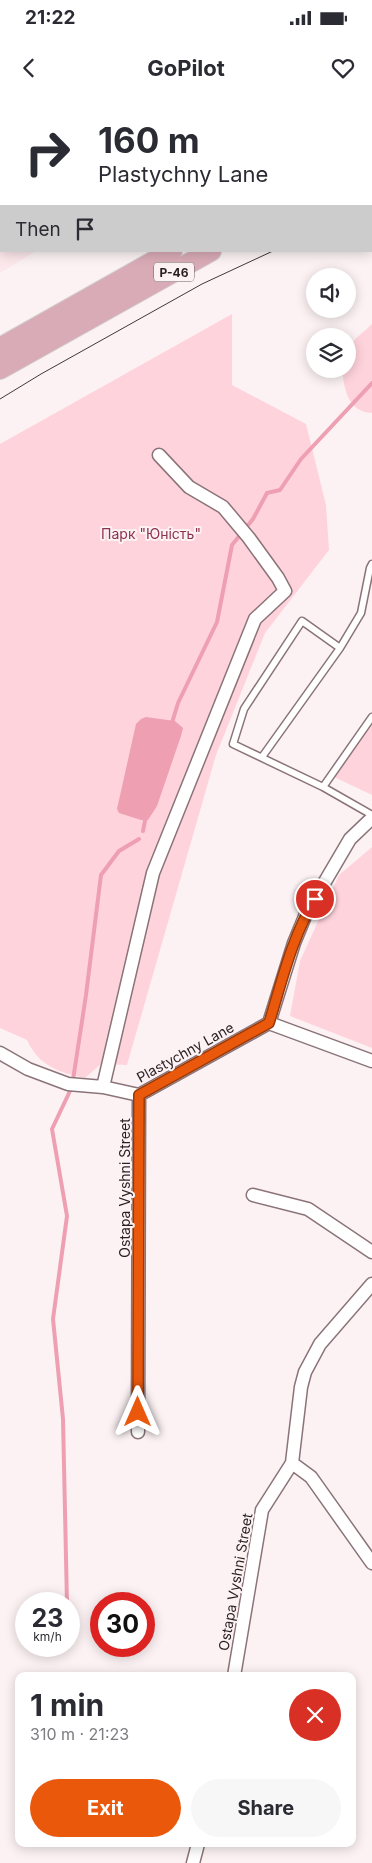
<!DOCTYPE html>
<meta charset="utf-8">
<style>
body{margin:0;font-family:Inter,sans-serif;background:#f7f7f7;color:#2b2b33;height:100vh;display:flex;flex-direction:column;font-size:19px;white-space:nowrap}
*{box-sizing:border-box;margin:0}
p{font-size:16px;color:#7c7c81}
.icon{flex:none;width:28px;height:28px;fill:none;stroke:currentColor;stroke-width:2;stroke-linecap:round;stroke-linejoin:round}
.map{position:relative;flex:1;overflow:hidden}
.sheet{position:absolute;left:15px;top:1572px;width:341px;height:175px;display:flex;flex-direction:column;background:#fff;border-radius:10px;box-shadow:0 2px 12px #0003}
.sheet>*{flex:none}
.guide{position:absolute;left:0px;top:0px;width:372px;height:152px;box-shadow:0 2px 12px #0003;background:#fff;color:#2b2b33;overflow:hidden}
.controls{position:absolute;left:306px;top:168px;display:grid;gap:10px}
.controls a{display:grid;place-items:center;width:50px;height:50px;border-radius:50%;background:#fff;box-shadow:0 2px 12px #0003;font-size:25px}
.speed{position:absolute;left:15px;top:1492px;display:flex;gap:10px;font-size:25px;font-weight:700;text-align:center}
.speed>*{display:grid;place-content:center;width:65px;height:65px;border-radius:50%;background:#fff;box-shadow:0 2px 12px #0003;line-height:1}
.speed small{font-size:12px;font-weight:400}
.speed .limit{border:8px solid #d22;background:#fff;color:#111}
.pin{position:absolute;display:grid;place-items:center;width:42px;height:42px;color:#fff;margin:-21px;border:2px solid #fff;border-radius:50%;box-shadow:0 1px 5px #0007}
.me{position:absolute;width:55px;margin:-28px;rotate:0deg;stroke-linejoin:round;filter:drop-shadow(0 0 4px #0008)}
.turn{display:flex;align-items:center;gap:18px;height:105px;padding:0 15px;font-size:22px}
.turn .icon{width:65px;height:65px;stroke-width:2.5}
.turn b{display:block;font-size:35px;line-height:42px}
.then{display:flex;align-items:center;height:48px;padding:0 15px;background:#0003;gap:10px;font-size:19px}
.round{display:grid;place-items:center;flex:none;width:52px;height:52px;border-radius:26px;background:#f7f7f7}
.overview{display:flex;align-items:center;justify-content:space-between;height:85px;padding:0 15px}
h1{font-size:30px;font-weight:700;line-height:38px}
.cta{display:flex;gap:10px;margin-top:auto;padding:10px 15px}
.cta a{flex:1;height:58px;border-radius:30px;background:#ea580c;color:#fff;font-size:20px;font-weight:700;line-height:58px;text-align:center}
.cta a+a{background:#f7f7f7;color:#2b2b33}
.status{display:flex;justify-content:space-between;align-items:center;height:35px;padding:0 25px;background:#fff;direction:ltr}
.status svg{height:14px;fill:currentColor}
header{display:flex;justify-content:space-between;align-items:center;height:65px;padding:0 15px;background:#fff;font-size:22px;font-weight:700}
.map>svg:first-child{display:block}
.built{fill:#fce7eb}
.green{fill:#ffd3dc}
.water{fill:#eea0b2}
.lines{fill:none;stroke-linecap:round;stroke-linejoin:round}
.stream{stroke:#eea0b2;stroke-width:4}
.lane-casing{stroke:#8b7479;stroke-width:9}
.street-casing{stroke:#8b7479;stroke-width:15}
.primary-casing{stroke:#d4d2d3;stroke-width:22}
.lane{stroke:#fff;stroke-width:6}
.street{stroke:#fff;stroke-width:12}
.primary{stroke:#d9abb6;stroke-width:20}
.tram{stroke:#41383a;stroke-width:1}
.route-casing{stroke:#983908;stroke-width:12}
.route{stroke:#ea580c;stroke-width:9}
.labels{text-anchor:middle;dominant-baseline:central;stroke-width:4;stroke-linejoin:round;paint-order:stroke}
.shield{fill:#fcf2f4;stroke:#685e60;stroke-width:1}
.shield-label{font-size:12px;font-weight:bold;fill:#281f21}
.park-label{font-size:14px;fill:#8d324e;stroke:#fcf2f4}
.street-label{font-size:14px;fill:#281f21;stroke:#fcf2f4}
</style>
<div class="status"><b>21:22</b><svg viewBox="0 0 49 12"><path d="M0 12V9h3v3zM5 12V6h3v6zM10 12V3h3v9zM15 12V0h3v12zM26 1h20v11H26zM47 4h2v5h-2z"/></svg></div>
<header><svg class="icon" aria-label="back" viewBox="0 0 24 24"><path d="M15 5l-7 7 7 7"/></svg>GoPilot<svg class="icon" aria-label="heart" viewBox="0 0 24 24"><path d="M12 20l-8-8c-3-5 5-10 8-4 3-6 11-1 8 4z"/></svg></header>
<div class="map">
<svg width="372" height="1763" viewBox="0 0 372 1763">
<rect width="100%" height="100%" fill="#fcf2f4"/>
<!-- built -->
<path class="built" d="M0,0H105L1,1V151H36L0,173Z"/>
<!-- green -->
<path class="green" d="M232,214V285L306,324L326,405L329,450L265,533L216,655L127,965L101,964L85,978C58,972 39,966 27,940L0,928V344Z
M372,224V313C348,312 344,289 342,269H348C348,240 353,242 372,224Z
M372,624V695L334,677Z
M372,747V948L290,916L300,861L339,775Z"/>
<!-- water -->
<path class="water" d="M146,617L175,621L183,628L181,636L157,706L148,720H141L119,713L117,709L136,624L141,619Z"/>
<g class="lines">
<!-- stream -->
<path class="stream" d="M171,626L178,603L217,522L232,445L253,419L267,393L280,390L301,359L372,283
M143,731L146,716
M73,980L86,895L101,775L119,751L139,739
M67,1504L63,1319L53,1219L67,1116L52,1029L70,991"/>
<!-- lane casing -->
<g class="lane-casing">
<path id="lane" d="M340,548L302,521L244,609L233,644L323,687L372,715
M262,657L340,548L361,513L370,468L372,464
M323,687L372,617"/>
</g>
<!-- street casing -->
<g class="street-casing">
<path id="street" d="M285,1V0
M269,923L372,961
M0,953L28,969L68,984L103,987L139,995L269,923L294,843L306,814L350,739L372,718
M103,987L153,773L255,519L285,491L278,478L249,438L223,407L189,387L159,355
M253,1095L308,1109L372,1152
M138,1332L139,995
M292,1363L311,1377L372,1463
M234,1576L262,1410L292,1363L301,1287L305,1272L320,1244L372,1184
M193,1763L198,1744"/>
</g>
<!-- primary casing -->
<g class="primary-casing">
<path id="primary" d="M371,28L372,27
M371,83H372
M0,248L172,151
M0,269L211,151"/>
</g>
<!-- lane -->
<use href="#lane" class="lane"/>
<!-- street -->
<use href="#street" class="street"/>
<!-- primary -->
<use href="#primary" class="primary"/>
<!-- tram -->
<path class="tram" d="M371,114L372,113
M0,299L41,274L202,184L273,151"/>
</g>
<g class="lines">
<!-- route casing -->
<g class="route-casing">
<path id="route" d="M138,1312L139,995L269,923C282,881 292,837 315,799"/>
</g>
<!-- route -->
<use href="#route" class="route"/>
</g>
<g class="labels">
<!-- shield labels -->
<rect class="shield" x="154" y="162.5" width="40" height="19" rx="4"/>
<g class="shield-label">
<text x="174" y="172">Р-46</text>
</g>
<!-- park labels -->
<g class="park-label">
<text x="151" y="433">Парк "Юність"</text>
</g>
<!-- street labels -->
<g class="street-label">
<text transform="translate(185 952) rotate(-29)">Plastychny Lane</text>
<text transform="translate(124 1088) rotate(-90)">Ostapa Vyshni Street</text>
<text transform="translate(235 1482) rotate(-80)">Ostapa Vyshni Street</text>
</g>
</g>
</svg>
<div class="controls">
<a><svg class="icon" aria-label="sound" viewBox="0 0 24 24"><path d="M4 9h4l5-4v14l-5-4H4zM17 9q2 3 0 6"/></svg></a>
<a><svg class="icon" aria-label="layers" viewBox="0 0 24 24"><path d="M12 4l9 5-9 5-9-5zM3 14l9 5 9-5"/></svg></a>
</div>
<div class="speed"><div>23<small>km/h</small></div><div class="limit">30</div></div>
<div class="pin" style="left:315px;top:799px;background:#d93025"><svg class="icon" aria-label="arrive" viewBox="0 0 24 24"><path d="M6 21V4h12l-3 4 3 4H6"/></svg></div>
<svg class="me" style="left:138px;top:1312px" viewBox="-20 -20 40 40"><path d="M0-17L14 15 0 8-14 15z" fill="#ea580c" stroke="#fff" stroke-width="4"/></svg>
<div class="guide">
<div class="turn"><svg class="icon" aria-label="right" viewBox="0 0 24 24"><path d="M7 20v-9h11M14 6l5 5-5 5"/></svg><div><b>160 m</b>Plastychny Lane</div></div>
<div class="then">Then<svg class="icon" aria-label="arrive" viewBox="0 0 24 24"><path d="M6 21V4h12l-3 4 3 4H6"/></svg></div>
</div>
<section class="sheet">
<div class="overview"><div><h1>1 min</h1><p>310 m · 21:23</p></div><a class="round" style="background:#d93025;color:#fff"><svg class="icon" aria-label="close" viewBox="0 0 24 24"><path d="M6 6l12 12M18 6L6 18"/></svg></a></div>
<div class="cta"><a>Exit</a><a>Share</a></div>
</section>
</div>
